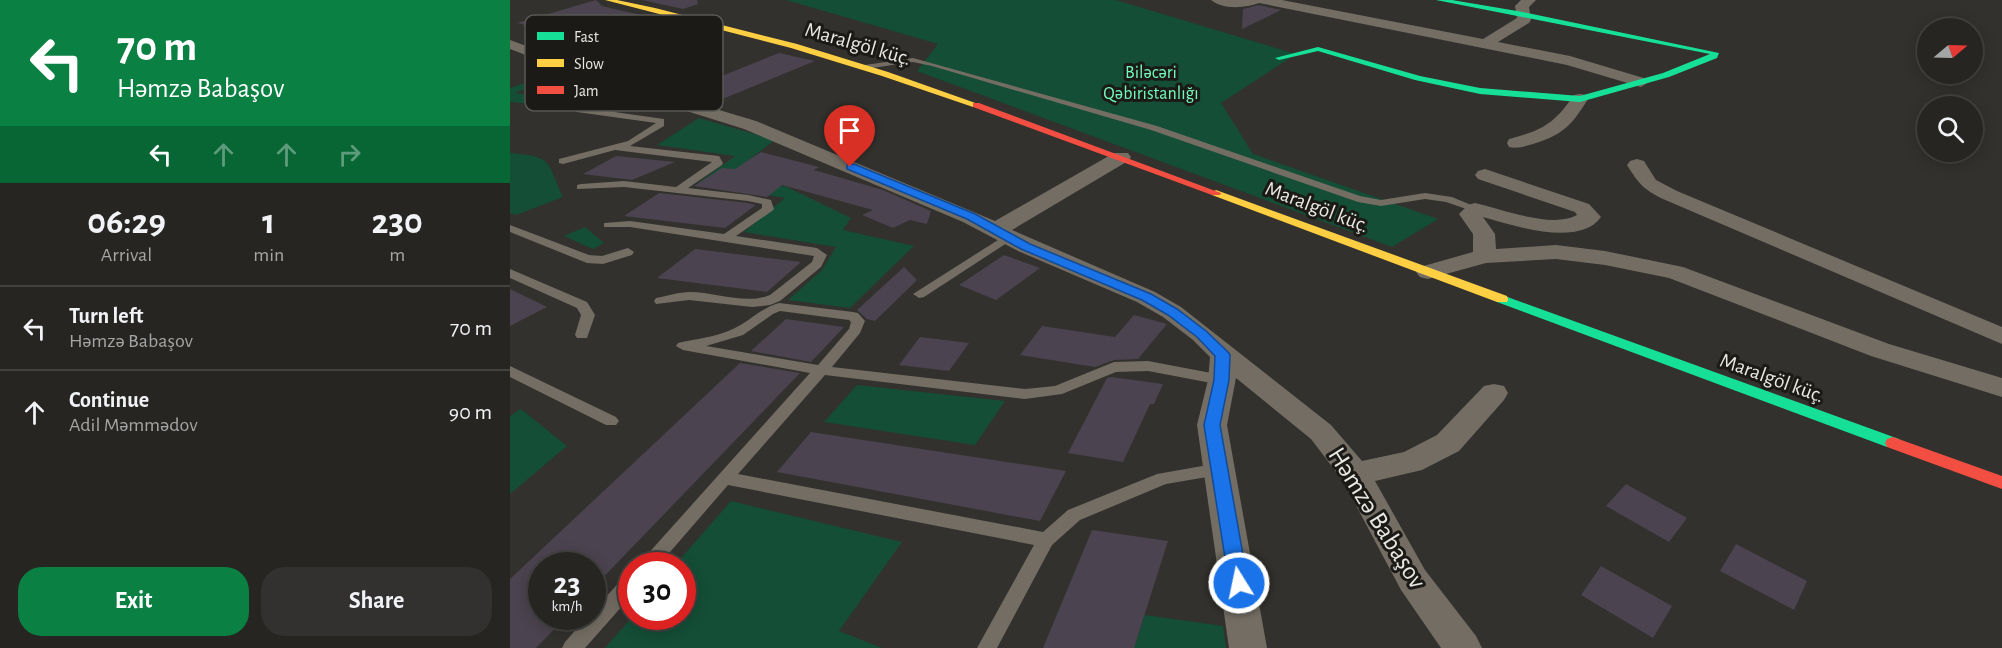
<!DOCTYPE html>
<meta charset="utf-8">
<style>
body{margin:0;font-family:"Alegreya Sans",sans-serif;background:#32312f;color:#f1f3f6;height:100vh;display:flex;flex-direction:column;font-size:22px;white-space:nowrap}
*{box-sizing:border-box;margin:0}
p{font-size:20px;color:#a4a5a5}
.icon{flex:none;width:33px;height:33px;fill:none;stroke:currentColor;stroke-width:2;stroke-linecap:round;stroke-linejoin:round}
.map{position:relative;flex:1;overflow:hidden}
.side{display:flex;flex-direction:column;background:#262522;width:510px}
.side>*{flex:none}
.banner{background:#0b8043;color:#fff;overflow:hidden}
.needle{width:39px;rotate:71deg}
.controls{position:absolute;left:1407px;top:18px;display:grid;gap:12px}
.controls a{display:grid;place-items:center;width:66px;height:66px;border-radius:50%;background:#262522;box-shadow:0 3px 15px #0003,0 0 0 2px #424240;font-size:30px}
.speed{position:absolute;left:18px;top:552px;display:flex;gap:12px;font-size:30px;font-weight:700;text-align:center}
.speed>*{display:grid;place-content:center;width:78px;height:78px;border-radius:50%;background:#262522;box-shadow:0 3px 15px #0003,0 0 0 2px #424240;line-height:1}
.speed small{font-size:15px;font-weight:400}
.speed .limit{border:9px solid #d22;background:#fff;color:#111}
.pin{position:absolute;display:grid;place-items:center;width:51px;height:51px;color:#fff;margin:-62px -26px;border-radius:50% 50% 50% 0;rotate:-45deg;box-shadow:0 0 6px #0007}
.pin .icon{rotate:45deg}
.me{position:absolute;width:66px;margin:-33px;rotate:350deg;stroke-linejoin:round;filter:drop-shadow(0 0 4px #0008)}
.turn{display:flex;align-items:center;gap:21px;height:126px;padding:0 18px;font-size:27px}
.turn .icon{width:78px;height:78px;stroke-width:2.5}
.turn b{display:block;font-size:42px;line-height:51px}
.lanes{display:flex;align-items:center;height:57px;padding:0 18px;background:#0003;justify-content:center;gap:30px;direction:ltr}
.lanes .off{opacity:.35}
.eta{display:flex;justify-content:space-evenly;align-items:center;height:102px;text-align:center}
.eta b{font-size:36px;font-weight:700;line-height:42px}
.cta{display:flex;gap:12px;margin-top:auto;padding:12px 18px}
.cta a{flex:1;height:69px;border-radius:24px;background:#0b8043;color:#fff;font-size:24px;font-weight:700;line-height:69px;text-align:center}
.cta a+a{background:#32312f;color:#f1f3f6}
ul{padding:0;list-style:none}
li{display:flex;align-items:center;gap:18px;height:84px;padding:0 18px;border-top:2px solid #424240}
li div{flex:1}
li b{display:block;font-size:22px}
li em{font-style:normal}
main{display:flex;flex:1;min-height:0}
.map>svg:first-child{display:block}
.green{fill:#144e36}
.building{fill:#4b434f}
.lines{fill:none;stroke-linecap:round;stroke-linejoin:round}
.lane{fill:#736d63;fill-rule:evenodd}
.street{fill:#736d63;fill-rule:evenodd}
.fast{fill:#16e098;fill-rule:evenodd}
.slow{fill:#ffcf43;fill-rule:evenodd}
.jam{fill:#f24e42;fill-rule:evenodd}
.route{fill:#1a73e8;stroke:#114b97;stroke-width:1.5}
.labels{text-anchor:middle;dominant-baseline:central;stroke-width:6;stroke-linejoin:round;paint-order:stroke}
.far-park-label{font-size:18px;fill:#71fbbb;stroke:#1b1a16}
.street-label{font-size:21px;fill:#eae8e3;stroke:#1b1a16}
.near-street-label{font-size:26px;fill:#eae8e3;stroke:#1b1a16}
.key{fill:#1b1a16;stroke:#595854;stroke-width:1.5}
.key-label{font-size:16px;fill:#eae8e3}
</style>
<main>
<section class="side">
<div class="banner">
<div class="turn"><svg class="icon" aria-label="left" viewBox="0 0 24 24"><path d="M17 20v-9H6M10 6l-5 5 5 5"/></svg><div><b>70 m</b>Həmzə Babaşov</div></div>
<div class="lanes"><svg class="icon" aria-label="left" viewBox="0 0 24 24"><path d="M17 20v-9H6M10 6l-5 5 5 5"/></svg><svg class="icon off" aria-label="ahead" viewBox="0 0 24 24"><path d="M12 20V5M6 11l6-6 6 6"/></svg><svg class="icon off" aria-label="ahead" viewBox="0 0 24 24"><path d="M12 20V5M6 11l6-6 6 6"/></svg><svg class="icon off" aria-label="right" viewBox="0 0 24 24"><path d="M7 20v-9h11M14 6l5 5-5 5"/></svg></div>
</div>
<div class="eta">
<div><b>06:29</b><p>Arrival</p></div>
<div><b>1</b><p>min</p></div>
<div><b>230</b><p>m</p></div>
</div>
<ul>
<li><svg class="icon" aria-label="left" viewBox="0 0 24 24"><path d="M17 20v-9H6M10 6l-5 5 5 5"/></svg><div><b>Turn left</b><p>Həmzə Babaşov</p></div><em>70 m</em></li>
<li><svg class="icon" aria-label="ahead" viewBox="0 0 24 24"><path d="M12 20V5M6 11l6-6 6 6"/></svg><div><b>Continue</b><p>Adil Məmmədov</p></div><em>90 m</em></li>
</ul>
<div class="cta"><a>Exit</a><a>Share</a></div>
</section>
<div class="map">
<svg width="1492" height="648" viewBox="0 0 1492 648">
<rect width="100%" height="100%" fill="#32312d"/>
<!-- green -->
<path class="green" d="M276,0H606L786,54L711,103L743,154L928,219L882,247L407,71L428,44Z
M42,74L66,82L47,89L26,85L5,93L60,100L53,107L0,102V88Z
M189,118L265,140L220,174L277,187L341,218L333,230L404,246L340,308L278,300L312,270L326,247L234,232L275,198L188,183L225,156L147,145Z
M0,153C43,157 36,159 53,197L6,215L0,213Z
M75,227L94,243L83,249L54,236Z
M347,385L495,401L465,445L314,422Z
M11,409L57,446L0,494V416Z
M221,501L392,542L329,631L372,648H95L122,617L172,616V566L165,565Z
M635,615L713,626L716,648H624Z"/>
<!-- building -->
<path class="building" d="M86,0L92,6L178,26L139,37L96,22L55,34L7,23Z
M132,0H187L188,4L173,9Z
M749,5L771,10L732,29L733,9Z
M269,53L305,61L215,98L181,89L190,85L202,89L211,87V83L202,80Z
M251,152L309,167L304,170L373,190L421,211L417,224L400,220L383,228L352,215L363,210L272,185L257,197L184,186L212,168L225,169Z
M106,156L165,162L122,180L73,174Z
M149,193L238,203L246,205L215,228L114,216Z
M185,249L291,262L257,292L147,278Z
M494,255L530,268L486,300L449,285Z
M394,267L407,280L365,321L357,319L347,310Z
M0,289L37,307L0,326Z
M624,315L657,324L628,359L604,360L585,367L510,355L532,326L605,337Z
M276,319L334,327L301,362L241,351Z
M410,337L459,343L439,371L389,365Z
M230,363L290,373L82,589V566H32V616H57L26,648H0V579Z
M601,377L653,384L644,404H640L613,462L558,453L597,378Z
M301,432L556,471L530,521L267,472Z
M1116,484L1177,518L1159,542L1096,506Z
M582,530L658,541L624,648H533Z
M1226,544L1297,581L1284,610L1210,571Z
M1091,566L1162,606L1143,638L1071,595Z"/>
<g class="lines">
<!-- lane -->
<path class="lane" d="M80,50H98L210,85L203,87L95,54H80L41,62L37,60Z
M403,58L647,126L850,196L871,200L915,193L942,197L971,209L965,212L936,202L915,199L871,206L848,202L641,130L422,66L403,62L355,69L351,67L355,65Z
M100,81L107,83L76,108L154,119V126L120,146L209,156L213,163L212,165L178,188L238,195L261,200L264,209L262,211L226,236L307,248L317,255L311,267L270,301L260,305L242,307L179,300L146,304L144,301L146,298C157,296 169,292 180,292C206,292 235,305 260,295L302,262L304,256L120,227H94V223L120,221L214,234L252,208V204L238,201L114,187L67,189V185L71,184L114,181L166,187L202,162L105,150L53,164L49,163V159L118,141L146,123L67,112L65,110L69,105Z
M0,225L79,255L92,256L118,248L124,252L122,255L93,264L77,263L0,232Z
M499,233L505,237L503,239L414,297L409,298L403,294Z
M0,269L77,302L85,315L77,338H67L65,335L71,315L67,308L0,278Z
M269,303L343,312L348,313L355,321L350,333L322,367L515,389L545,386L604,362L638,361L712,375L719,380L712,385L638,371L606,372L552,394L515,399L315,375L228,474L533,532L558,510L647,474L709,463L715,465L717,469L715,473L709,475L656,484L570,520L542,545L487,648H467L524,545L218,485L148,566H127L300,373L173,350L166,346L168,343C185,339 206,337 223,329C240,321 251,308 269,303ZM270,311L339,320L341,322L339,329L308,365L196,346L233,335L263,314Z
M0,366L106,417L109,421L106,425H96L0,377Z
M122,574V595L75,648H52L55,642L78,616H82V612L115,576Z"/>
<!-- street -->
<path class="street" d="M701,0H772L973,39L1007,18L1005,6L1011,0H1026L1019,7L1021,20L1019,23L988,42L1060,56L1137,79L1139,82L1131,87L1057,65L749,3C735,8 713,10 701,0Z
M0,40L109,80L246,121L485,221L604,153H618L621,157L618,161L502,230L645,292L671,307L821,425L852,461L894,452L927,435L974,386L984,384L994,386L998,393L994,400L949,451L912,470L865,481L915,570L966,636L972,648H931L891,590L833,481L801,439L726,378L717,425L757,648H719L687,425L698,380L700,357L683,340L653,317L627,302L508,251L453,222L234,129L97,86L0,49Z
M1070,94L1076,95L1078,99C1062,125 1053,135 1023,144C1015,146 1008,149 999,147L997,143L999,139C1033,130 1044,124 1064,95Z
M1127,159L1134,161L1146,180L1167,191L1492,327V344L1153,199C1133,189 1129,184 1117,165L1120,161Z
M975,169L1079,204L1091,217C1069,248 1002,225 973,217L985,234L986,249L1046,245L1095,251L1173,267L1379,344L1492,378V397L1361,356L1159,278L1095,265L1046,259L976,263L918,279L910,277L906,272L910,267L963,252V234L949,214L958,205L965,203C992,209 1042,229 1067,215L1065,212L968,179L965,175L968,171Z"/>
<!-- fast -->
<path class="fast" d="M926,0H942L1013,12L1209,53L1207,58L1159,77L1070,102L970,94L905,80L808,51L769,60L765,58L808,47L910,76L970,88L1070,96L1153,73L1200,54Z
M992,295L1389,439L1391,443L1389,447H1377L987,302L986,299L987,296Z"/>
<!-- slow -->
<path class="slow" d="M95,0H107L145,8L287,44L378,72L471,105L463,107L372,76L281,48Z
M706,190L997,296L998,299L997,302H987L702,195L701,193Z"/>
<!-- jam -->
<path class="jam" d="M463,103H469L711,193L710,195H702L463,107Z
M1383,437L1492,476V489L1377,447L1375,443L1377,439Z"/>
</g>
<!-- route -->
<path class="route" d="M337,164H344L465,214L520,244L641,294L667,309L696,331L718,352L720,355L719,380L710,425L738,583L735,588L729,591L722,588L719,583L694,425L704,380L705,356L687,337L658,315L632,300L511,249L457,219L337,169Z"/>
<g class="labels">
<!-- far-park labels -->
<g class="far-park-label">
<text x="641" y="73">Biləcəri<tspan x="641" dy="21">Qəbiristanlığı</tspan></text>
</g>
<!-- street labels -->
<g class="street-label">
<text transform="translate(348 44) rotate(16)">Maralgöl küç.</text>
<text transform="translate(807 207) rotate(21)">Maralgöl küç.</text>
<text transform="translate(1262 378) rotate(20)">Maralgöl küç.</text>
</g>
<!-- near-street labels -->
<g class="near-street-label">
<text transform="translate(867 518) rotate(58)">Həmzə Babaşov</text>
</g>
</g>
<!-- legend -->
<rect x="15" y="15" width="198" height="96" rx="9" class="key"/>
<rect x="27" y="32" width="27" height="8" fill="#16e098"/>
<rect x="27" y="59" width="27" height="8" fill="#ffcf43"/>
<rect x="27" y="86" width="27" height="8" fill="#f24e42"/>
<g class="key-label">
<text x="64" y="42">Fast</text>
<text x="64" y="69">Slow</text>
<text x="64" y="96">Jam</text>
</g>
</svg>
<div class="controls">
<a><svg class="needle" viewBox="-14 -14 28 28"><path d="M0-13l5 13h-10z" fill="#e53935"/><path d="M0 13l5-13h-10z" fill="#a4a5a5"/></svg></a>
<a><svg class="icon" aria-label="search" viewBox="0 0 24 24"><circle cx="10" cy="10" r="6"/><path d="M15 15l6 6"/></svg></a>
</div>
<div class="speed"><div>23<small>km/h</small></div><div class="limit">30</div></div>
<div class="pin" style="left:340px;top:167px;background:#d93025"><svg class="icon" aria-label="arrive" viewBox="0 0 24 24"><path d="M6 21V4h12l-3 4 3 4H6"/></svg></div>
<svg class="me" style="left:729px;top:583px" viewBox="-20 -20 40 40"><circle r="17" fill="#1a73e8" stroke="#fff" stroke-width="3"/><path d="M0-11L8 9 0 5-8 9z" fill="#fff"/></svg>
</div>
</main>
